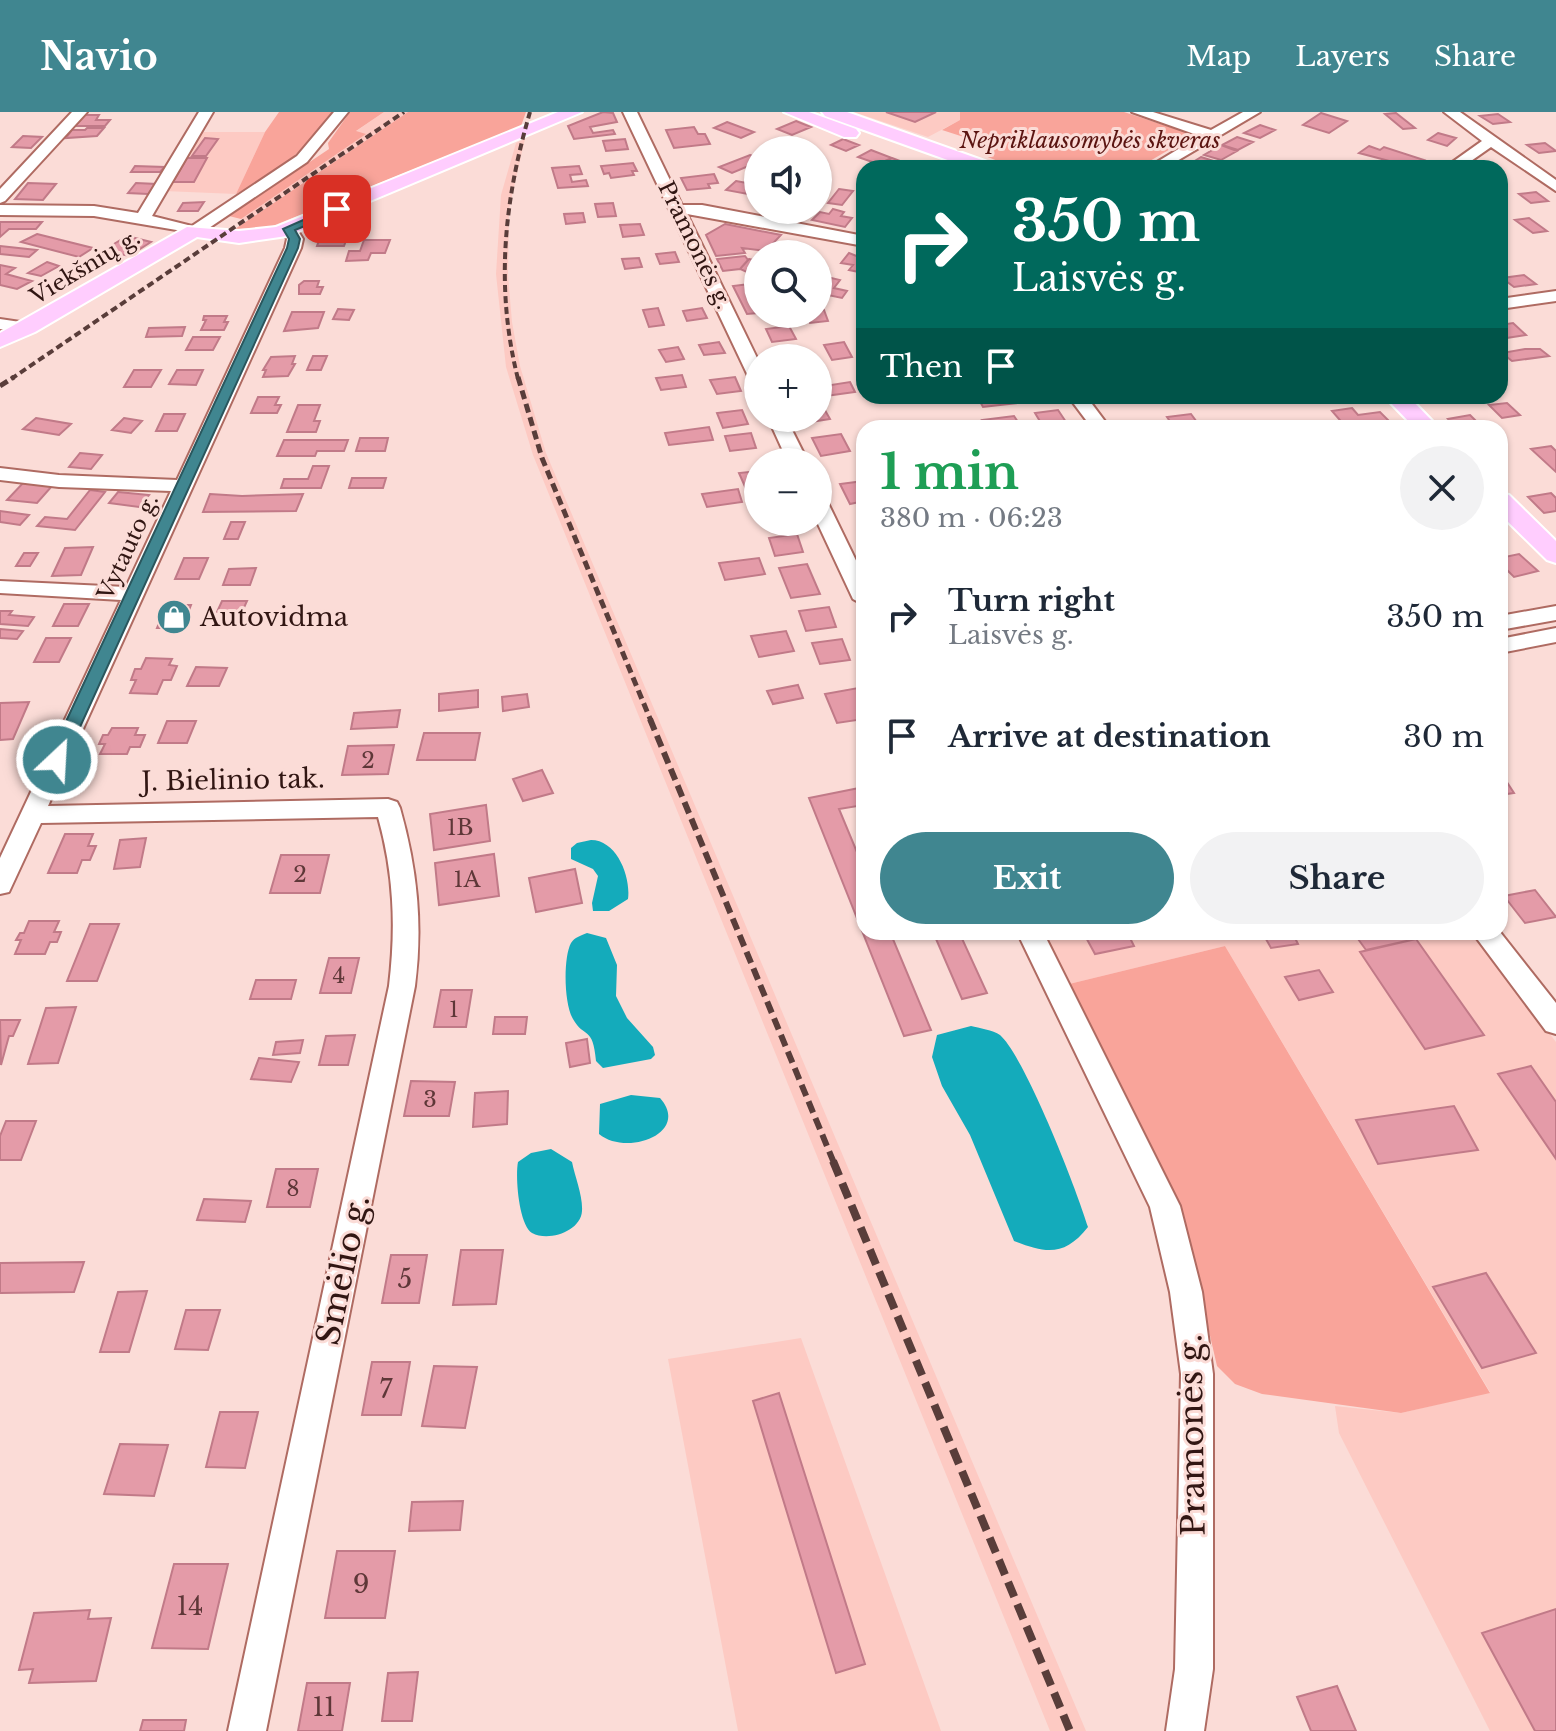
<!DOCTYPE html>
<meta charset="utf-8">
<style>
body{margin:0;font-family:"Libre Baskerville",serif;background:#f2f2f3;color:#1f2937;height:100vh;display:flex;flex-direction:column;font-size:30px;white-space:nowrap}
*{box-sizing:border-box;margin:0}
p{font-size:26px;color:#747a83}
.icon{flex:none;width:44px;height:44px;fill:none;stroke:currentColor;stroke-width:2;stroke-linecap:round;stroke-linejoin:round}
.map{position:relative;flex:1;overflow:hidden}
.sheet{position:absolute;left:856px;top:308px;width:652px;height:520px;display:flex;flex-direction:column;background:#fff;border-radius:24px;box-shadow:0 2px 6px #0004}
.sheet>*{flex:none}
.banner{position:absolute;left:856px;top:48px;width:652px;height:244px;border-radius:24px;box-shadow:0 2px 6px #0004;background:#00695c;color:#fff;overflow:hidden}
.controls{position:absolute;left:744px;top:24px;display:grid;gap:16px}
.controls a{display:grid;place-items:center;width:88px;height:88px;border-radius:50%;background:#fff;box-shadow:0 2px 6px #0004;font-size:40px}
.pin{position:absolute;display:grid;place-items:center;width:68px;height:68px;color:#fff;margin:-34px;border-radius:16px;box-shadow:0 4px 12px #0006}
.me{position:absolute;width:88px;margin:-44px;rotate:25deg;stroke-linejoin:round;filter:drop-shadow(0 0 6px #0008)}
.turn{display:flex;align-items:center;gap:28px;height:168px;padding:0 24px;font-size:36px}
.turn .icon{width:104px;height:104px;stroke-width:2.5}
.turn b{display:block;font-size:56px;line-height:68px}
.then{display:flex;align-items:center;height:76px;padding:0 24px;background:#0003;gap:16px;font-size:30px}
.round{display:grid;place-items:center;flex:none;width:84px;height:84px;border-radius:42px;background:#f2f2f3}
.headline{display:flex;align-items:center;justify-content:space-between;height:136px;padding:0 24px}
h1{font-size:48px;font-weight:700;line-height:60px;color:#1e9e55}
.action{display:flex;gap:16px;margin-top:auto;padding:16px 24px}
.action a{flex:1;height:92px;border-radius:48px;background:#408690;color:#fff;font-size:32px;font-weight:700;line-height:92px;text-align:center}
.action a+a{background:#f2f2f3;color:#1f2937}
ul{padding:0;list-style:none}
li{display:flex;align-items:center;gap:24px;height:120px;padding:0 24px}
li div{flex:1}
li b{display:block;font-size:30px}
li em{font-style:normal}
header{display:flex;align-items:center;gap:48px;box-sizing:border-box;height:112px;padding:0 40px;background:#408690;color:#fff}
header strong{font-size:38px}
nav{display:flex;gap:44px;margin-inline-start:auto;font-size:28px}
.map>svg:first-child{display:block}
.built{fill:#fdcac3}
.green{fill:#f9a49a}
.water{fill:#14abbb}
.building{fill:#e49ba8;stroke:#c17a88;stroke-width:2}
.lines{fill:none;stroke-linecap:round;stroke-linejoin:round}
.minor-casing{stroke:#af6b62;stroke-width:4}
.major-casing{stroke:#fff;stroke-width:4}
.minor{fill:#fff;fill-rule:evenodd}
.major{fill:#ffcdfe;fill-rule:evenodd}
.rail-far3{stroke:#593d3a;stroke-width:4;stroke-dasharray:7 4;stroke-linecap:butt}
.rail-far2{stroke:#593d3a;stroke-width:5;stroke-dasharray:9 5;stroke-linecap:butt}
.rail-far1{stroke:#593d3a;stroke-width:6;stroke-dasharray:12 6;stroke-linecap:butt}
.rail{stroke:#593d3a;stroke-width:8;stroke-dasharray:16 8;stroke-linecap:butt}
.route{fill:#408690;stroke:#2a575e;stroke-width:2}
.labels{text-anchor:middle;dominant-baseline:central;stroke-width:6;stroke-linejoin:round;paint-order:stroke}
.far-park-label{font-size:22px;font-style:italic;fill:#5b1411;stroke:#fbdcd7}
.far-street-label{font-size:22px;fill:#311613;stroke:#fbdcd7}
.number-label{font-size:22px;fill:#5e3738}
.poi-label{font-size:26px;fill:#311613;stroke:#fbdcd7;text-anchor:start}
.street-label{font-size:26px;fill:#311613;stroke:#fbdcd7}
.near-number-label{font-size:26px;fill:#5e3738}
.near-street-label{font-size:32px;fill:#311613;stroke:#fbdcd7}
</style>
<header>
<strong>Navio</strong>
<nav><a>Map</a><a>Layers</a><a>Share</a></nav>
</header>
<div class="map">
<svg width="1556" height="1619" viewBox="0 0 1556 1619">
<rect width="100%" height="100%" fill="#fbdcd7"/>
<!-- built -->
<path class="built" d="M384,0H408L247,108L241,107L364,23L355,20Z
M854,0H960V8L928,25Z
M199,20H265L236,82L164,79Z
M525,27L509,97L508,163L512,210L520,254L546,341L1086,1619H1050L533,343L506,255L496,162L501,83L516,31Z
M1039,820H1472L1556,930V1619H1490L1339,1321L1335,1294L1401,1301L1490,1280L1225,834L1065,873Z
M801,1226L941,1619H738L668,1247Z"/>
<!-- green -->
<path class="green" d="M279,0H334C307,38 276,61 236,82L265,20Z
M350,0H384L356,19L366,22L241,107L229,104L329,37L328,31Z
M408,0H526L521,14L270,115L235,117Z
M960,0H1124L1194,23L1138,56H1016L985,44L998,36L942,18L960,8Z
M1225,834L1490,1281L1401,1301L1262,1282L1235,1272L1217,1254L1193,1150L1065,873Z"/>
<!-- water -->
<path class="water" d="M591,728C617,728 631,765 628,787L609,799H593L592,791L598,764L593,757L571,747V736L577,731Z
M587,821L606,826L617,853L616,884L627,906L653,935L655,943L651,947L603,956L596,949C593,913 584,927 573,907C564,892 563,846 571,831C575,825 580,824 587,821Z
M971,914C979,916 993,918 1000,923C1025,945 1077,1078 1088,1115C1065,1144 1047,1142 1014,1129L970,1023L942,974L932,945L937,923Z
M631,983L660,986C691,1021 627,1045 599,1022L600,992Z
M551,1037L572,1050C575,1065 583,1084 582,1099C581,1119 549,1130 532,1121C519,1113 515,1065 518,1050L531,1041Z"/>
<!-- building -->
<path class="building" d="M603,0L613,1L617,10L590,15L593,21L613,18L615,22L574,27L568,14Z
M886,0H936L915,10Z
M1321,1L1347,9L1329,21L1303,13Z
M1396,1L1415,16L1403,17L1385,2Z
M1498,2L1510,10L1493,12L1480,4Z
M84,3H99L96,8H110L105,14H75Z
M796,9L811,15L792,23L777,17Z
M727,10L754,20L741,26L714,16Z
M1260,13L1275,18L1260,26L1244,21Z
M694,15L698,22H705L710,32L674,36L666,18Z
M87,16H104L97,24L66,26L72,18H85Z
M1438,21L1456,26L1447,34L1428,28Z
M23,24L42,25L31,36L12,35Z
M1237,25L1253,30L1238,38L1222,33Z
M205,26L218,27L206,44H192Z
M625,27L628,37L606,39L603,29Z
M843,27L859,33L846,39L831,33Z
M1545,31L1556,39L1539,41L1527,33Z
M1221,33L1237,39L1221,48L1204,43Z
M1369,34L1380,38L1384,35L1424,48L1412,55L1359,41Z
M871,38L892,46L878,52L858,45Z
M750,43L758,46V50L732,61L719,55Z
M1201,45L1220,51L1212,56L1185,55Z
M187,46H207L194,70H173Z
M892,46L918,56H870Z
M633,51L637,59H632L634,63L611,66L609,61L604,62L601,54Z
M135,54L164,55L160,60H131Z
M579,54L582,62L570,63L572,70L586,68L588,74L558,76L552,56Z
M714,62L718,71L708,72L710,76L687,78L681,66Z
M736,69L758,73V78L753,83L726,78Z
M28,71L56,72L43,88L15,87Z
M136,71L156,72L148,82L128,81Z
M839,77L853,79L842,93L828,91Z
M1536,80L1548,89L1531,91L1519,82Z
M204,90L198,99H178L183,91Z
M613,91L616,104L598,105L595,92Z
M833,97L844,100L841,104L852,106L845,115L812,108L820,100L829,102Z
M583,101L585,110L566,112L564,102Z
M1529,106L1547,119L1533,121L1515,108Z
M0,110H42L36,117H9L0,125Z
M640,112L644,123L623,125L620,113Z
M725,112L781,123L766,139L742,136L745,141L716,144L706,123Z
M37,122L93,136L79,145L21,130Z
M321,123H348L344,134H317Z
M127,124L151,130L129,144L104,138Z
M364,128H390L385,141H371L368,148L346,149L349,139H360Z
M0,134L37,138L29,145L0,142Z
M675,140L679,150L660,152L656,142Z
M849,141L864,147V161L849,158L853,153L841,151Z
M745,144L748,148L740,157L723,159L717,147Z
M639,146L642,155L625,157L622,147Z
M749,147L758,149L755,154L758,165L740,157Z
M47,150L59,154L41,164L28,161Z
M0,153L15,156L6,162L32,169L17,177L0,173Z
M1524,163L1536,172L1514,175L1502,166Z
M823,164L840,168L834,176L847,179L842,186L818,181V170Z
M304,169H319L317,175H323L320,182H299V173Z
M758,171V201L747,202L733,174Z
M658,196L664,213L649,215L643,198Z
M702,196L707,206L687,209L683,199Z
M338,197L354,198L349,208L333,207Z
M824,198L828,209L810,211L807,202Z
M292,200H324L318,216L284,219Z
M204,204H227L224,210H228L224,218H201L206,208H203Z
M1513,211L1526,223L1500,227V213Z
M789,214L796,227L772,230L766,217Z
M185,215L182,224L146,225L149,216Z
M193,225H220L213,238H186Z
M719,230L725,241L704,243L699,233Z
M844,230L852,245L832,248L824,233Z
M678,235L684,247L666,250L659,238Z
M1525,237H1540L1549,244L1512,249L1502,241Z
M295,244L292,252H295L288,264L263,265L266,258H263L271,245Z
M313,244H327L321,258H307Z
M134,258H161L151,275H124Z
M177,258H203L196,273L169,272Z
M682,263L686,275L661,278L656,266Z
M735,265L741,279L717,282L710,268Z
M850,270L855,280L818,285V275Z
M1013,284L1017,291L983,295L978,286Z
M258,285H279L275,293H281L277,301H251Z
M1507,291L1520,303L1502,306L1489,293Z
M298,293H320L314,309H320L316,320H287Z
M822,293L830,307L805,311L802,306H818V294Z
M1352,296L1358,303L1380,300L1394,314H1345L1332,299Z
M742,298L748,312L723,316L717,301Z
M1058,298L1070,316H1044L1035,301Z
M164,302H185L177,319H156Z
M1191,302L1199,313L1174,315L1167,305Z
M1470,303L1483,316H1457L1448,307Z
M1014,304L1022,316H987L982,308Z
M36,306L71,312L59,323L23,317Z
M124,306L142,309L131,321L112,318Z
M709,315L713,328L669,333L665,321Z
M751,321L756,336L730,339L725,324Z
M841,322L850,339L821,344L812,326Z
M360,326H388L385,339H356Z
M284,328H348L344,339H317L315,344H277Z
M1551,334L1556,339V360L1531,337Z
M80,341L102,343L91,357L69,355Z
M313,354H329L321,376H281L284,367H308Z
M758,359V376L746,377L739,361Z
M352,366H386L383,376H349Z
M864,369V389L850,392L840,372Z
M23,371L52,374L37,391L7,388Z
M738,377L742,390L707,395L702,382Z
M90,378L105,380L75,418L37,414L45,405L67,407Z
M118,380L149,383L139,395L109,391Z
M1551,381L1556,386V399L1544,401L1528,385Z
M210,382L242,384L303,382L296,399L203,400Z
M0,399L29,403L20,413L0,410Z
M231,410H245L238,427H224Z
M797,422L803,440L775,444L769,426Z
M93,435L81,463L52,464L65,436Z
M24,441H38L30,454H16Z
M1519,442L1538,459L1514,465L1500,451V446Z
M184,446H208L199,467H175Z
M759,446L765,462L725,468L719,451Z
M807,452L820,482L791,486L779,456Z
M256,456L250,473H223L229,457Z
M222,489H247L242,500H217Z
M64,492H89L78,514H53Z
M167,493H191L182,516H157Z
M829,495L836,515L806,519L799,499Z
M0,499H12L9,503L34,505L28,514L0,512Z
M0,517L23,519L17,527L0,526Z
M786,519L794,539L759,545L751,524Z
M46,526H71L59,550H34Z
M842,527L850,548L820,552L812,531Z
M146,546L172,547L169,553L177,554L171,568H163L157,582L130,581L136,568H131L135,557H141Z
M196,555L227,556L219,574H187Z
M798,573L803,586L773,592L767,579Z
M858,576L864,588V607L837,611L825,582Z
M478,578V595L439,599V582Z
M527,582L529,595L503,599L502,585Z
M29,590L13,627L0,628V591Z
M400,598L397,615L351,617L354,601Z
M167,609H196L187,631H158Z
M112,616H138L135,623H145L140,635H130L127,642H100L105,632H99L103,623H108Z
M424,621H480L475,648H417Z
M394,633L388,662L342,663L348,634Z
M542,658L553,681L523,689L513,667Z
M1501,661L1514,681L1500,683Z
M864,675V693L839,697L864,757V820H890L931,918L904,924L809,686Z
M486,693L490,729L434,738L430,702Z
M65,722H93L88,734H96L90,748H82L77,761H48Z
M146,726L140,755L114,757L120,728Z
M494,742L499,784L439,793L435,751Z
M281,743H329L320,781H270Z
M575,757L582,791L536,800L529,766Z
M1535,778L1556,805L1525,811L1504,784Z
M29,809H59L54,820H61L57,830H50L45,842H15L21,828H16L20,821H24Z
M90,812H119L97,869H67Z
M933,820H959L987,881L962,887Z
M1083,820H1127L1134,834L1095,842Z
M1262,820H1292L1298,832L1271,836Z
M1353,820H1405L1411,828L1366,838Z
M1416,827L1484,923L1425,937L1360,840Z
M329,846H359L351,881H320Z
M1319,858L1333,880L1299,888L1285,865Z
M256,868H296L291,887H250Z
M441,878H472L466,915H434Z
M76,895L58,951L28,952L46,896Z
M495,905H527L525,922H493Z
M0,908H20L13,924H9L1,953Z
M355,923L348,953H319L326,924Z
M587,927L590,951L570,955L566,931Z
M303,928L300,941L273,943L276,930Z
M259,946L299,950L291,970L251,967Z
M1531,954L1556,990V1047L1498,962Z
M411,969L455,970L449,1004H404Z
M508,979L507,1012L473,1015L475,981Z
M1454,994L1478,1038L1378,1052L1356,1008Z
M6,1009H36L21,1048H0V1024Z
M276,1057H318L310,1095H267Z
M204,1087L251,1089L245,1110L197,1108Z
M461,1138H503L496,1192L453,1193Z
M391,1143H427L419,1191H382Z
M84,1150L74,1180L0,1181V1151Z
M1486,1161L1536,1241L1482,1256L1433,1175Z
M147,1179L129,1240H100L118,1180Z
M186,1198H220L208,1238L175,1237Z
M372,1250H410L401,1303H362Z
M434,1254L477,1255L465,1316L422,1314Z
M779,1281L865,1552L836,1561L753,1289Z
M220,1300H258L245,1356L206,1355Z
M120,1332L168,1333L154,1384L104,1382Z
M463,1389L460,1418L409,1419L412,1390Z
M337,1439H395L385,1506H325Z
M174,1452H228L208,1537L152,1536Z
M1556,1497V1619H1535L1482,1521Z
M90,1498L88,1507L111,1506L96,1569L29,1571L33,1557L19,1558L34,1501Z
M418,1560L412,1609H382L388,1561Z
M307,1571H350L342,1619H298Z
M1337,1574L1356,1619H1311L1297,1585Z
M143,1608H186L184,1619H140Z"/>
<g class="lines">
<!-- minor casing -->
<g class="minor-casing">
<path id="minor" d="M72,0H87L5,89L0,91V77Z
M199,0H213L152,104L192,114L297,44L334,0H348L307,50L200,122L94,104L0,103V93L94,94L138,101Z
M623,0H637L682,93H702L864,124V134L687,102L758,248V271L749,266Z
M1132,0H1153L1211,18L1243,0H1260L1165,56H1147L1200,24Z
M1444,0H1460L1556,68V79L1491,35L1461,56H1444L1482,29Z
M289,112L295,114L303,127L301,136L48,694L388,687L397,690L400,696C417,756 423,812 415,874L266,1619H228L389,874C396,815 394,762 378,705L41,711L9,780L0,782V746L121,488L0,481V469L126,475L171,379L59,375L0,368V356L59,363L177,368L285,136L287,127L281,117Z
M1556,179V189L1500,197V187Z
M0,207L34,212L37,216L28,221L0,217Z
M1068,284H1086L1110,316H1092Z
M768,306H786L808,350H788Z
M818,385L828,391L864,465V493L853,487L817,410Z
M1556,494V508L1500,518V504Z
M1556,516V530L1500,541V527Z
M1017,820H1043L1180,1094L1202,1180L1213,1262V1557L1204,1619H1166L1175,1557L1181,1262L1170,1180L1150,1095Z
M1472,820H1500L1556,891V922L1546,919Z"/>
</g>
<!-- major casing -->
<g class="major-casing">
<path id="major" d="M558,0H582L287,124L239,131L197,125L35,220L0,235V221L187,115L239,119L276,115Z
M784,0H809L856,17L859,21L856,25H844Z
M822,0H847L993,52L996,56H970L825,4Z
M1384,284H1408L1439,316H1415Z
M1500,381L1509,383L1556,429V451L1547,448L1500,402Z"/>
</g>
<!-- minor -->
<use href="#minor" class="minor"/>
<!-- major -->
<use href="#major" class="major"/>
<!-- rail-far3 -->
<path class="rail-far3" d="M11,267L404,0
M518,267C495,176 504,89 530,0"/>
<!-- rail-far2 -->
<path class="rail-far2" d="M518,265L542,346L651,609
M0,274L14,265"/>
<!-- rail-far1 -->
<path class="rail-far1" d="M650,607L834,1051"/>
<!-- rail -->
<path class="rail" d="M833,1049L1070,1619"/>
</g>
<!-- route -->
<path class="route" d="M337,93L341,94V99L295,118L300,127L298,136L65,648L62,652H51L48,648L287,136L289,127L283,117Z"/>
<!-- icons -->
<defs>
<g id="shop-disc" transform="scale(1.8)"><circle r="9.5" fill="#408690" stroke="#fbdcd7"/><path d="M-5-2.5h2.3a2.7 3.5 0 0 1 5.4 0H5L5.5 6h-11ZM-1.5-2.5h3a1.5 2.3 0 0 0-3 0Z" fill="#fff"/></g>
</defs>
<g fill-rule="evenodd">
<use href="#shop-disc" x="174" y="505"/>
</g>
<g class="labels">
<!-- far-park labels -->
<g class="far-park-label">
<text x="1090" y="28">Nepriklausomybės skveras</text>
</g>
<!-- far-street labels -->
<g class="far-street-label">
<text transform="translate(695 133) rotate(64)">Pramonės g.</text>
<text transform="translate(85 155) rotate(-31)">Viekšnių g.</text>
<text transform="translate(128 435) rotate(-65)">Vytauto g.</text>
</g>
<!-- number labels -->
<g class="number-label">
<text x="368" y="648">2</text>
<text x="460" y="715">1B</text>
<text x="300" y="762">2</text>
<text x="467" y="767">1A</text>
<text x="339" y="863">4</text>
<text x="454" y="897">1</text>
<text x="430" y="987">3</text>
<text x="293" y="1076">8</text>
</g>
<!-- poi labels -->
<g class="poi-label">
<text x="200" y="505">Autovidma</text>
</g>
<!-- street labels -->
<g class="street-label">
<text transform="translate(233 668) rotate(-1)">J. Bielinio tak.</text>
</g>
<!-- near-number labels -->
<g class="near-number-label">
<text x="405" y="1167">5</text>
<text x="386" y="1277">7</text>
<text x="361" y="1472">9</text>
<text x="190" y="1494">14</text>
<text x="324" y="1595">11</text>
</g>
<!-- near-street labels -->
<g class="near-street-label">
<text transform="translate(343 1158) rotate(-78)">Smėlio g.</text>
<text transform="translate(1192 1323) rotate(-91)">Pramonės g.</text>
</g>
</g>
</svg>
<div class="controls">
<a><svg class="icon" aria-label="sound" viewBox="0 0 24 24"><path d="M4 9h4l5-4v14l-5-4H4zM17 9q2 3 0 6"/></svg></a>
<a><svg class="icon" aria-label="search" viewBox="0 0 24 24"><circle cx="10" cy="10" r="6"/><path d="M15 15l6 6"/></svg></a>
<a>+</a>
<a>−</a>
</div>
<div class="pin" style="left:337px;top:97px;background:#d93025"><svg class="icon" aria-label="arrive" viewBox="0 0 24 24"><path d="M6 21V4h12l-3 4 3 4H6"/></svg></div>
<svg class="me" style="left:57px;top:648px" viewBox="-20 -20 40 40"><circle r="17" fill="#408690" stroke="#fff" stroke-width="3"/><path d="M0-11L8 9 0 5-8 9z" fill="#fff"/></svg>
<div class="banner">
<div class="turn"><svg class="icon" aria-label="right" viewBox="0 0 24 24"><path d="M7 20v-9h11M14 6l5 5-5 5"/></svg><div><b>350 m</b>Laisvės g.</div></div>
<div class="then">Then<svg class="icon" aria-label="arrive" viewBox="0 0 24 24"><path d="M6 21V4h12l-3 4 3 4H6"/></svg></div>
</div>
<section class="sheet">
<div class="headline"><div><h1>1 min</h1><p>380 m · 06:23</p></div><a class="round"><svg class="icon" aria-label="close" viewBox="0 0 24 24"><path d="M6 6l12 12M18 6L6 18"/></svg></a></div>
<ul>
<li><svg class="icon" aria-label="right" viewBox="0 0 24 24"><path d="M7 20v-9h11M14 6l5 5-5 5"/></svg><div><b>Turn right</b><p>Laisvės g.</p></div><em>350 m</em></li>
<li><svg class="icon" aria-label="arrive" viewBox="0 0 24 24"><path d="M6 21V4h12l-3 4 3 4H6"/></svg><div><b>Arrive at destination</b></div><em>30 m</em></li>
</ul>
<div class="action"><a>Exit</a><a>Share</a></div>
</section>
</div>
